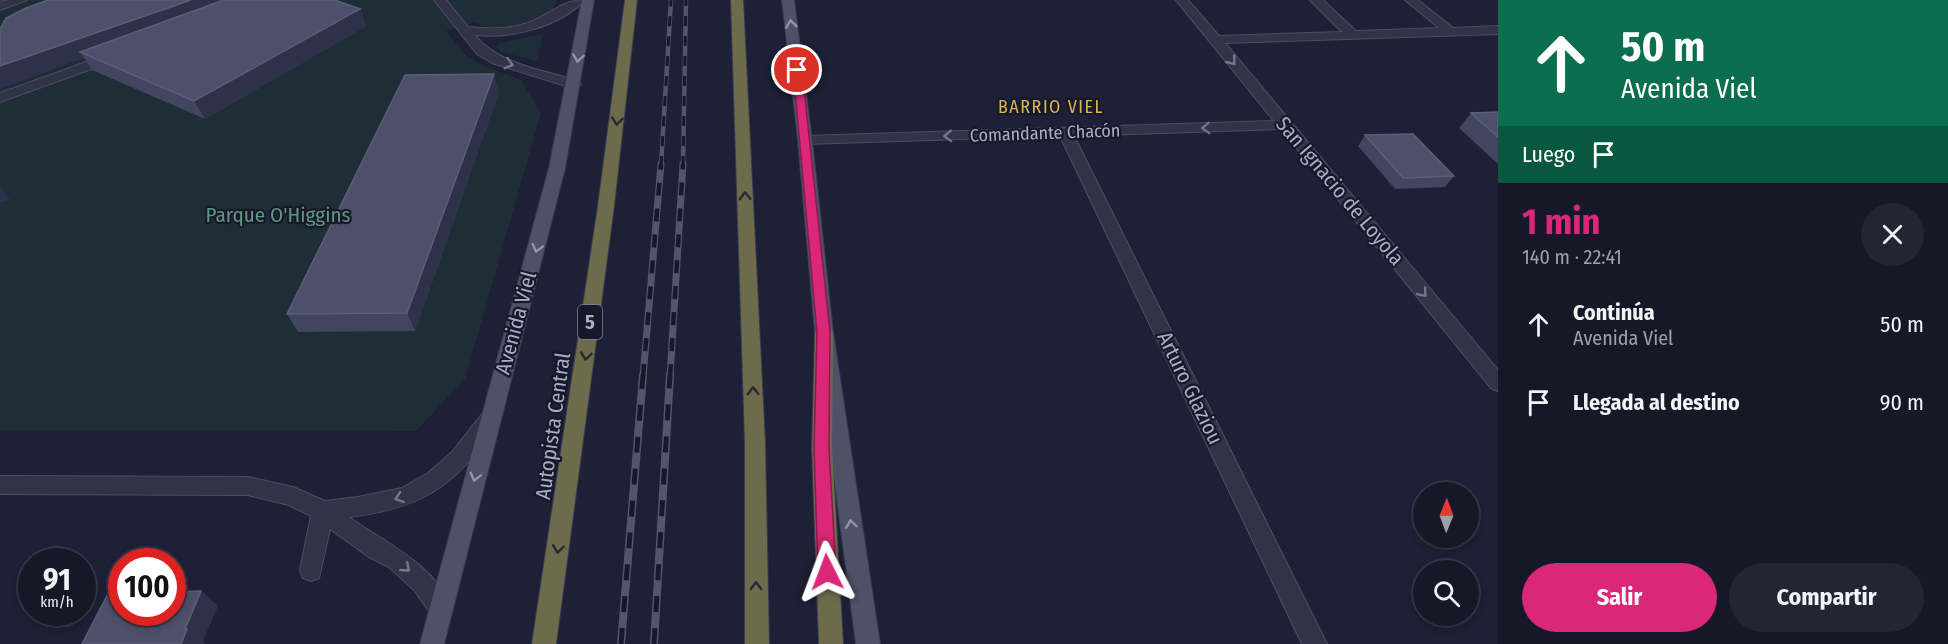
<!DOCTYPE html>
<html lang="es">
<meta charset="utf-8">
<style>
body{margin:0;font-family:"Fira Sans Condensed",sans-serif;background:#232534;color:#f1f3f6;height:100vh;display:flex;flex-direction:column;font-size:22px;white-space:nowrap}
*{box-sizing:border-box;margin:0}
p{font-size:20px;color:#9ea0a8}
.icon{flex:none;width:33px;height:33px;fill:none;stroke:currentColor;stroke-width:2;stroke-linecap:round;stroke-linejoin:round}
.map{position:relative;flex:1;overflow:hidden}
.sheet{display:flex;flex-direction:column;background:#161828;width:450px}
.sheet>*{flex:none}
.hud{background:#0b6e4f;color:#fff;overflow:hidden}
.needle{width:39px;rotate:1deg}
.buttons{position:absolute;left:1413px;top:482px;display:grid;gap:12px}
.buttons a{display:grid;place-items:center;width:66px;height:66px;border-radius:50%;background:#161828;box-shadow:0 3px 9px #0003,0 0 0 2px #353745;font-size:30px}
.speed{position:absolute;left:18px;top:548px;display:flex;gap:12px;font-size:30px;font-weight:700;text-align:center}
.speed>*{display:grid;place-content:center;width:78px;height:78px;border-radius:50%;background:#161828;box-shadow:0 3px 9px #0003,0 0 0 2px #353745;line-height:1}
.speed small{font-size:15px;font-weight:400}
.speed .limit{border:9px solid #d22;background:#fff;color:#111}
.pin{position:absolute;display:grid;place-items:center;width:51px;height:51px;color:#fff;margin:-26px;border:3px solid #fff;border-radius:50%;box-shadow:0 2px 6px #0007}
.me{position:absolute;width:66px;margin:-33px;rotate:357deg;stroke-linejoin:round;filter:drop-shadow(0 0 4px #0008)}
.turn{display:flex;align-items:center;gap:21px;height:126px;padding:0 24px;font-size:27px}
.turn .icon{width:78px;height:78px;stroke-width:2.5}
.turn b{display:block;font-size:42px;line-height:51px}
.then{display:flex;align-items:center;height:57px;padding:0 24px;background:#0003;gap:12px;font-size:22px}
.round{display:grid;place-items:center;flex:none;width:63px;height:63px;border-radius:32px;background:#232534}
.head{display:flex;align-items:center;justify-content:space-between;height:102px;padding:0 24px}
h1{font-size:36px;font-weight:700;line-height:45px;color:#db2777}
.button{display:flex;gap:12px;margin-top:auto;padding:12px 24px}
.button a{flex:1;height:69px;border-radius:36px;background:#db2777;color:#fff;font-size:24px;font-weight:700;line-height:69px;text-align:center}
.button a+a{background:#232534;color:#f1f3f6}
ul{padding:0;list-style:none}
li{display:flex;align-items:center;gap:18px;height:78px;padding:0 24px}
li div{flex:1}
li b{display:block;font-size:22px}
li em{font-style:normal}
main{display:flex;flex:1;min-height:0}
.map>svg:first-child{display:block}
.green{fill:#1f2d37}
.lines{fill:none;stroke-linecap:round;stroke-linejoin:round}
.minor-casing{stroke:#4c4e62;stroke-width:2}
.major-casing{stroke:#383a4d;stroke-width:2}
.highway-casing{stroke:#393b4e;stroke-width:2}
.minor{fill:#313347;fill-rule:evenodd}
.major{fill:#4e5167;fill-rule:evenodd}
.highway{fill:#6e6b4d;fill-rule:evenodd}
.rail-far2-casing{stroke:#52556e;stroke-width:4.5}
.rail-far1-casing{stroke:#52556e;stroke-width:7}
.rail-casing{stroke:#52556e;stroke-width:8}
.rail-far2{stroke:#17192b;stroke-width:3;stroke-dasharray:10;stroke-linecap:butt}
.rail-far1{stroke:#17192b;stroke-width:4.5;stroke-dasharray:13;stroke-linecap:butt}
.rail{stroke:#17192b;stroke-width:5;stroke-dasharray:16;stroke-linecap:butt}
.wall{fill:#41455f}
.shaded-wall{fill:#2e314a}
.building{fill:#4c506a;stroke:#5b5e78;stroke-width:1.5}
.oneway{stroke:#9395ad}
.oneway2{stroke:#74768c}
.oneway3{stroke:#282932}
.route{fill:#db2777;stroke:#8e194d;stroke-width:1.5}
.labels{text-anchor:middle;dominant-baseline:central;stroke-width:4.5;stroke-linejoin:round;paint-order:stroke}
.far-neighbourhood-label{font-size:18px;letter-spacing:1.5px;fill:#d9b650;stroke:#17192b}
.far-street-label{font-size:18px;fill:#aaacc4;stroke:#17192b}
.shield{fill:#17192b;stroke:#7e8096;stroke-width:1.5}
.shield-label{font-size:20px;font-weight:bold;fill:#aaacc4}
.street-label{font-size:21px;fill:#aaacc4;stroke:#17192b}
.park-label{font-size:21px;fill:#61957d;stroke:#17192b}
</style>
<main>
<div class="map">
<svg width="1498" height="644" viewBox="0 0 1498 644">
<rect width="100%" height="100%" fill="#1d2036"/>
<!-- green -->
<path class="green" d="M0,0H557C551,26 494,36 475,22L446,31L466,55L482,65L521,80L541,113L465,379L416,431L0,430Z
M543,34L537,61L501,52L496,47L500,43Z"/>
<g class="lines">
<!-- minor casing -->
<g class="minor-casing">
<path id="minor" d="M8,0H27L0,10V2Z
M434,0H446L468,27C490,29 512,30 533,21C553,12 563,0 585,0C559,27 511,39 475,35C499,65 543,70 579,81L581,84L579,87H569L492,63L477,54Z
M1176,0H1188L1219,36L1342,32L1310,0H1323L1356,31L1439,28L1405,0H1418L1453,28L1498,26V34L1225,43L1498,370V391L1491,388L1281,129L1074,136L1327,644H1302L1060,136L805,144L798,140L805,136L1274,121Z
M111,53L116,54L117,57L116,60L0,102V93Z
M489,412L496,414L499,420L496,426C454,487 423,508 349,517C387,544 434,564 453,609L449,617L441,620L433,617L414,590L389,567L369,557L330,529L319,578L311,581L303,578L300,570L311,516L289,505L248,495L0,494V476L248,477L293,487L325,501L358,497L402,488L428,473L452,452L482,414Z"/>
</g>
<!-- major casing -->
<g class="major-casing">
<path id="major" d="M582,0H594L565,168L444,644H420L549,168Z
M782,0H794L812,140L833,332L880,644H856L815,332L798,140Z"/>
</g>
<!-- highway casing -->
<g class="highway-casing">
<path id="highway" d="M625,0H637L614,206L556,644H532L598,206Z
M731,0H743L765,443L769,644H745V443Z
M824,325L830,327L833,332L832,448L843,644H819L812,448L815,332L818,327Z"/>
</g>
<!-- minor -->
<use href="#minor" class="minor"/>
<!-- major -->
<use href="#major" class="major"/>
<!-- highway -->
<use href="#highway" class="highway"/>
<!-- rail-far2 casing -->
<g class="rail-far2-casing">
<path id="rail-far2" d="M661,166L671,0
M683,166L686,0"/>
</g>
<!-- rail-far1 casing -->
<g class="rail-far1-casing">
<path id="rail-far1" d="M643,377L661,164
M670,377L683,164"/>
</g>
<!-- rail casing -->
<g class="rail-casing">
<path id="rail" d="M621,644L643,375
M654,644L670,375"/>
</g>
<!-- rail-far2 -->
<use href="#rail-far2" class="rail-far2"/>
<!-- rail-far1 -->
<use href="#rail-far1" class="rail-far1"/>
<!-- rail -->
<use href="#rail" class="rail"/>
</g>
<!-- wall -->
<path class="wall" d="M360,9L366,26L205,119L92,70L84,58L0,29Z
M499,92L415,331L298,332L287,314Z
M1498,112V164L1459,128L1471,113Z
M1365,135L1454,176L1445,187L1395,189L1358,146Z"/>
<!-- shaded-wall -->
<path class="shaded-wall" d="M191,0H247L80,52L84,58L0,89V66Z
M360,9L366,26L205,119L194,101Z
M494,74L499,92L415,331L407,313Z
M0,187L10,199L0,203Z
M174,585L192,600L172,593V588Z
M201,591L218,606L203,641L205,643V644H181L185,629Z"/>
<!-- building -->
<path class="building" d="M48,0H191L0,66V29L6,18L26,8Z
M224,0H335L360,9L194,101L80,52Z
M494,74L407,313L287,314L405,75Z
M1498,112V137L1471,113Z
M1413,134L1454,176L1403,178L1365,135Z
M112,586H122V612H172V592L201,591L185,629H187L181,644H82Z"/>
<!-- one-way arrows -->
<defs><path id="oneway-chevron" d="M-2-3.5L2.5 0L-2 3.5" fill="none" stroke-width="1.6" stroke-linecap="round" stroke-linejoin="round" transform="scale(1.5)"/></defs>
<g class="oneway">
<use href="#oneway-chevron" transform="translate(791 24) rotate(-97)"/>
<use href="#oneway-chevron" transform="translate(578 58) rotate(99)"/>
<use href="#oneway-chevron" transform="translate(537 248) rotate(105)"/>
<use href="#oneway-chevron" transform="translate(475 477) rotate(104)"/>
<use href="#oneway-chevron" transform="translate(851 524) rotate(-98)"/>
</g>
<g class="oneway2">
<use href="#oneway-chevron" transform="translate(1232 61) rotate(51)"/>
<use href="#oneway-chevron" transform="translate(509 64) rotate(17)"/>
<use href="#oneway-chevron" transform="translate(1206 128) rotate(178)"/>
<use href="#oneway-chevron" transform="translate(948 136) rotate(178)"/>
<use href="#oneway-chevron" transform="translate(1423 293) rotate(50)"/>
<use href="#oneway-chevron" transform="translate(399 498) rotate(161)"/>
<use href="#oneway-chevron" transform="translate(406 568) rotate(41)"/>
</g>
<g class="oneway3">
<use href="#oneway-chevron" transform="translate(617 121) rotate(97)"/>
<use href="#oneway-chevron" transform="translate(745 196) rotate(-92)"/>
<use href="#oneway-chevron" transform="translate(586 356) rotate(98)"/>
<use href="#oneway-chevron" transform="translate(753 391) rotate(-92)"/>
<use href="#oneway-chevron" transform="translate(558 549) rotate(98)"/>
<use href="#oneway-chevron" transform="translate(756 586) rotate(-91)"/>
</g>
<!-- route -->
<path class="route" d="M793,68L802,70L830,332L829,448L836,572L833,578L827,580L821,578L818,572L814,448L817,332Z"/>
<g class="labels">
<!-- far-neighbourhood labels -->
<g class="far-neighbourhood-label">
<text x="1051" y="107">BARRIO VIEL</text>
</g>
<!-- far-street labels -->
<g class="far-street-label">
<text transform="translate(1045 133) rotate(-2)">Comandante Chacón</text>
</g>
<!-- shield labels -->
<rect class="shield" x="578" y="305" width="24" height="34" rx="4.5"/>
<g class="shield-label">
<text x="590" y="322">5</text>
</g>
<!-- street labels -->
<g class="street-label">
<text transform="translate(1340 191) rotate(50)">San Ignacio de Loyola</text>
<text transform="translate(516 323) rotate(-75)">Avenida Viel</text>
<text transform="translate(1190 388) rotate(64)">Arturo Glaziou</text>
<text transform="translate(553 426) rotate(-82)">Autopista Central</text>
</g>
<!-- park labels -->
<g class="park-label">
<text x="278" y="215">Parque O'Higgins</text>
</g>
</g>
</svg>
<div class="buttons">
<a><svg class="needle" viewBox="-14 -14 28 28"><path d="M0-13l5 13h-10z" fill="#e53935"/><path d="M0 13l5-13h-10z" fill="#9ea0a8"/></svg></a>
<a><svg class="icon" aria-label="search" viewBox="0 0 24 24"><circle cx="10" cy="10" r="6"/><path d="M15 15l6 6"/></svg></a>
</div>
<div class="speed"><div>91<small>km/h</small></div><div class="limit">100</div></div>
<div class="pin" style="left:797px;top:70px;background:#d93025"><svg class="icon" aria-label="arrive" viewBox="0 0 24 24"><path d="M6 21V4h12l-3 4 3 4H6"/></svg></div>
<svg class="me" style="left:827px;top:572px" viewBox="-20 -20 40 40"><path d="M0-17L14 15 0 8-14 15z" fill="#db2777" stroke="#fff" stroke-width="4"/></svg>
</div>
<section class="sheet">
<div class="hud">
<div class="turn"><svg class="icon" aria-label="ahead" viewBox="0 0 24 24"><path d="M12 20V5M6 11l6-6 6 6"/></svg><div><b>50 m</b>Avenida Viel</div></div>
<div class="then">Luego<svg class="icon" aria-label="arrive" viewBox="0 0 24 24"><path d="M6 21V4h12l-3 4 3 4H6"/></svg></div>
</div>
<div class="head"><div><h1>1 min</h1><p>140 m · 22:41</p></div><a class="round"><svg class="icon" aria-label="close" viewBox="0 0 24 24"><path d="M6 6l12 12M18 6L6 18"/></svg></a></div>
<ul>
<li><svg class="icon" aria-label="ahead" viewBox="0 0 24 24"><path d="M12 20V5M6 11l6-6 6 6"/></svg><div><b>Continúa</b><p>Avenida Viel</p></div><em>50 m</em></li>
<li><svg class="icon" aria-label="arrive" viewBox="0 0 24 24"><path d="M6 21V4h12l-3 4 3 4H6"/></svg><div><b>Llegada al destino</b></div><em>90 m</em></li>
</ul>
<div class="button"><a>Salir</a><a>Compartir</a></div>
</section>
</main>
